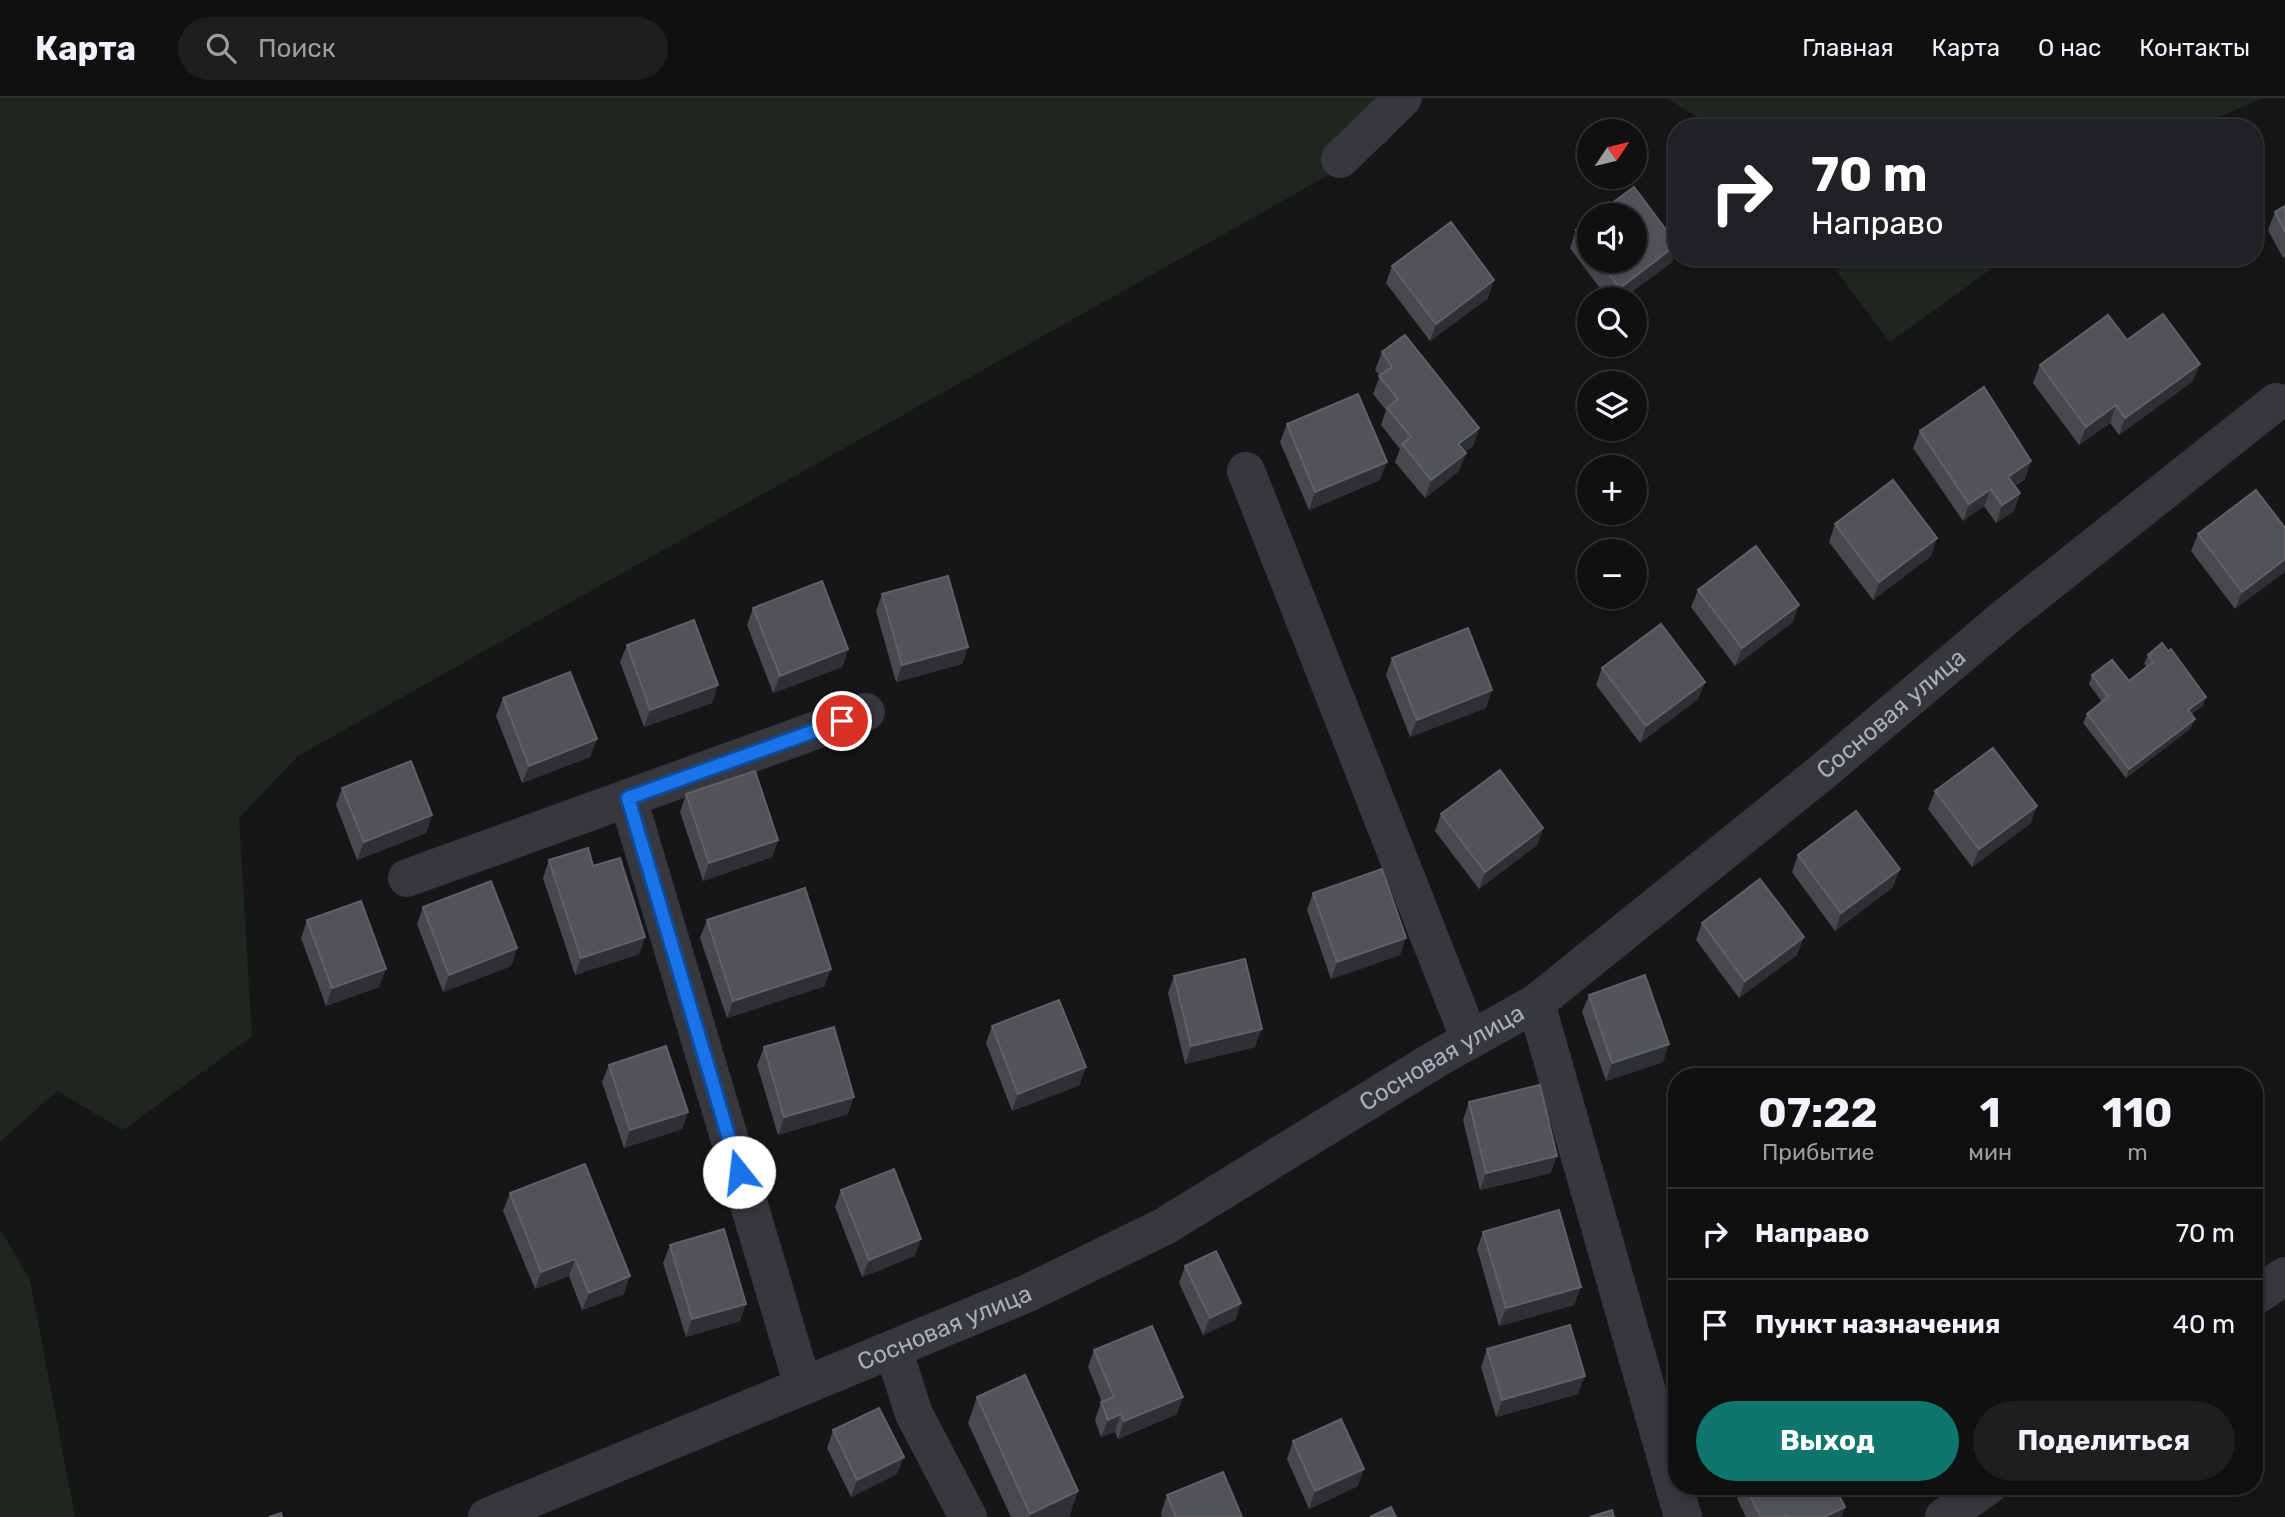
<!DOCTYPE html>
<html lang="ru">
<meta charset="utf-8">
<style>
body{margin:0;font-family:Rubik,sans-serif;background:#1e1e20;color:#f1f3f6;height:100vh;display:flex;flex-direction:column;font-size:26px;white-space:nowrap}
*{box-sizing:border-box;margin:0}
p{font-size:23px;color:#9c9d9f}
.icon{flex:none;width:38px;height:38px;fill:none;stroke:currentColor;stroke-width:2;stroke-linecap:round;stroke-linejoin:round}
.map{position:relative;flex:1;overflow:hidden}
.side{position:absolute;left:1668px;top:970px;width:595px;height:427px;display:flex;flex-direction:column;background:#101012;border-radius:28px;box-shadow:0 4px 10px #0003,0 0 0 2px #303032}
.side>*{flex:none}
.hud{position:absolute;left:1668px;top:21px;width:595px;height:147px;border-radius:28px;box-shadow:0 4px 10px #0003,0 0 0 2px #303032;background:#202124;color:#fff;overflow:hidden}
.needle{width:46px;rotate:55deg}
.buttons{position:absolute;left:1577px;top:21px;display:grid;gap:14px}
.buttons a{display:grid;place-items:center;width:70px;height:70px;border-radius:50%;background:#101012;box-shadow:0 4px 10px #0003,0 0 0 2px #303032;font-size:35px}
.pin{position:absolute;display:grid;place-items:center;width:60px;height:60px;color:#fff;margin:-30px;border:4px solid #fff;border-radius:50%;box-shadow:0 2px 7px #0007}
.me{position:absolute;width:77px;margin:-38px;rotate:344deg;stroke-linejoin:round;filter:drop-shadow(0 0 5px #0008)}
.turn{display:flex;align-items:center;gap:24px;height:147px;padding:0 28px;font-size:32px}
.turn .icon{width:91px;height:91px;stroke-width:2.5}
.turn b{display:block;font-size:49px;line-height:60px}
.eta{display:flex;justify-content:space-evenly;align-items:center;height:119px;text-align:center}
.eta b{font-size:42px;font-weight:700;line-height:49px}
.cta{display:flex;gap:14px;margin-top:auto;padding:14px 28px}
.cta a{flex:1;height:80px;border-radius:42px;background:#0f766e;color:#fff;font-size:28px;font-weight:700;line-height:80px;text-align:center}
.cta a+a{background:#1e1e20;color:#f1f3f6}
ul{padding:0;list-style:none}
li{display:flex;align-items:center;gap:21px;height:91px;padding:0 28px;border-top:2px solid #303032}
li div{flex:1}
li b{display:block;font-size:26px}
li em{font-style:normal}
header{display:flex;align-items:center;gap:42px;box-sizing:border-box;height:98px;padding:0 35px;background:#101012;border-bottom:2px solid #303032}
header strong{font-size:33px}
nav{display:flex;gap:38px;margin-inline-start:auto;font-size:24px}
.search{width:490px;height:63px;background:#1e1e20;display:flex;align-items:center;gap:18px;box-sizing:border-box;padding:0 24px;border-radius:38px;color:#9c9d9f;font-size:26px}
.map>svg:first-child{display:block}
.green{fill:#1e261f}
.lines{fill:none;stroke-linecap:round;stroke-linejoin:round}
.minor{stroke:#37383d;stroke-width:38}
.wall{fill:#47494d}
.shaded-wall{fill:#2f3033}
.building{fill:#525359;stroke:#5f6168;stroke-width:2}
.route-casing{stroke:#114b97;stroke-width:18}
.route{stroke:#1a73e8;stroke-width:12}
.labels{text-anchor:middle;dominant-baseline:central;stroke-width:7;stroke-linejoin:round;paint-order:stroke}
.street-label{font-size:24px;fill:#a8adb8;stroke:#111113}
</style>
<header>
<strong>Карта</strong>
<div class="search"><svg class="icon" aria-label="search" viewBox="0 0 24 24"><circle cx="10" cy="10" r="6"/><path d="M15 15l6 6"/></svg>Поиск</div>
<nav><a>Главная</a><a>Карта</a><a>О нас</a><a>Контакты</a></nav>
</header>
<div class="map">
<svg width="2285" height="1419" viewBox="0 0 2285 1419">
<rect width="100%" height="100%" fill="#161618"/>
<!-- green -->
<path class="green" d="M0,0H1379L1389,43L298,658L239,720L252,938L123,1032L57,993L0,1044Z
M1666,0H2263L2193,30H1715Z
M1826,159H2008L1890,244Z
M0,1131L30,1182L75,1419H0Z"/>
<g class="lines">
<!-- minor -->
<g class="minor">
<path d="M1340,61L1403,0"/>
<path d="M1246,373L1470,942"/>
<path d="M628,700L803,1288"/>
<path d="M407,780L866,614"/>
<path d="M1536,905L1683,1419"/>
<path d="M2254,1199L2285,1178"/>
<path d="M893,1251L914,1316L968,1419"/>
<path id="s1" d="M487,1419L1028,1195L1165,1128L1436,961L1536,905L1821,675L2008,517L2276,304"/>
<path d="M1944,1419L1988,1388"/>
</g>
</g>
<!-- wall -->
<path class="wall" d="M2285,108V159L2283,160L2268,132L2275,114Z
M1589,123V163H1634L1676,145V150L1672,164L1622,201H1608L1570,150L1576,132Z
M1392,168L1488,200L1430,243L1386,185Z
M2127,242L2193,283L2119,337L2110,325L2079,347L2033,285L2040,267Z
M1382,254L1479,330L1473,348L1465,354L1466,355L1459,373L1425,400L1395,364L1400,351L1381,327L1386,312L1373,296L1380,278L1375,272Z
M1287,326L1380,382L1309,412L1280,344Z
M1920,333L2025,381L2015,388L2020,395L2014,413L1996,425L1984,408L1963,423L1913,350Z
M1835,426L1931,458L1873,502L1829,444Z
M2285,430L2235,511L2191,453L2198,436Z
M1698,492L1793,524L1735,568L1691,509Z
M882,496L968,549L962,566L896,584L876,513Z
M753,510L848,551L842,569L773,595L747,527Z
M627,547L712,605L644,629L620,564Z
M2148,557L2203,608L2191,616V630L2126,680L2083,625L2087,616L2102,604L2089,586L2092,577L2129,583L2147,569L2144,566Z
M1392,560L1486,610L1410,639L1386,577Z
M1602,570L1705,584L1698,601L1640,645L1596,587Z
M503,600L590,659L522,685L496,618Z
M342,690L432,717L426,735L357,762L336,707Z
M1935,693L2031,725L1972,769L1928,711Z
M686,696L778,742L772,759L703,783L680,714Z
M1441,716L1543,730L1537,747L1479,791L1435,733Z
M1798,757L1893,789L1835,833L1792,774Z
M549,762L593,768L645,839L639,856L575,877L543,780Z
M1313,795L1400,857L1331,881L1307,812Z
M423,809L517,850L511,868L443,894L417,826Z
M307,822L379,889L326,908L301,840Z
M707,822L825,888L727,920L700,840Z
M1702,825L1797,857L1739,900L1696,842Z
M1174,878L1255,949L1185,966L1168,895Z
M1589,897L1663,964L1606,983L1582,914Z
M992,928L1080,987L1012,1013L986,945Z
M764,949L848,1016L778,1037L757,967Z
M609,967L688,1014L682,1031L624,1050L602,984Z
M1469,1004L1551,1075L1480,1092L1463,1022Z
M841,1092L915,1158L862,1179L835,1109Z
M510,1095L624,1196L582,1212L569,1178L535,1191L503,1113Z
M1483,1134L1581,1189L1574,1207L1499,1228L1477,1151Z
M670,1147L740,1223L686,1239L663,1165Z
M1185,1168L1241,1205L1235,1222L1203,1237L1179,1185Z
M1487,1251L1578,1296L1496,1319L1481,1269Z
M1094,1252L1177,1316L1118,1341L1115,1334L1101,1339L1095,1322L1101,1304H1102L1088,1269Z
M977,1299L1078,1393L1069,1419H1011L968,1325Z
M833,1332L897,1376L851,1399L827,1350Z
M1293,1343L1358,1388L1309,1411L1287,1361Z
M1742,1388H1834L1845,1409L1841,1419H1746L1737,1401Z
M1167,1397L1242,1419H1162L1161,1415Z"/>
<!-- shaded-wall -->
<path class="shaded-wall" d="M1676,147L1672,164L1622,201H1616L1620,190Z
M1494,182L1488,200L1430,243L1436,226Z
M2200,266L2193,283L2119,337L2125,320Z
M2116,307L2110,325L2079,347L2086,329Z
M1479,330L1473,348L1452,364L1458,346Z
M1466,355L1459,373L1425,400L1431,382Z
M2031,363L2025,381L2002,396L2008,379Z
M1387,364L1380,382L1309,412L1315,394Z
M1991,391L1984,408L1963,423L1969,406Z
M2020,395L2014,413L1996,425L2002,407Z
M1937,440L1931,458L1873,502L1879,484Z
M2285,461V474L2235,511L2242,494Z
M1799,507L1793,524L1735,568L1742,550Z
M968,549L962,566L896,584L902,567Z
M848,551L842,569L773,595L780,578Z
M1705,584L1698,601L1640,645L1646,628Z
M718,587L712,605L644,629L650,612Z
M1492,592L1486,610L1410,639L1417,622Z
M2206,599L2203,608L2185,621L2188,612Z
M2195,621L2191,630L2126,680L2129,671Z
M597,641L590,659L522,685L529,668Z
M2037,708L2031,725L1972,769L1979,751Z
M432,717L426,735L357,762L364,744Z
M1543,730L1537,747L1479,791L1485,774Z
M778,742L772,759L703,783L709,765Z
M1900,771L1893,789L1835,833L1841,815Z
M645,839L639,856L575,877L581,860Z
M1804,839L1797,857L1739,900L1745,883Z
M1406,840L1400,857L1331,881L1337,864Z
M517,850L511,868L443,894L449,877Z
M386,871L379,889L326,908L332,890Z
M831,871L825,888L727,920L733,903Z
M1262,931L1255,949L1185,966L1191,948Z
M1669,946L1663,964L1606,983L1612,965Z
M1086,969L1080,987L1012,1013L1018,996Z
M854,999L848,1016L778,1037L784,1019Z
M688,1014L682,1031L624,1050L630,1032Z
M1557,1058L1551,1075L1480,1092L1486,1075Z
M2261,1069L2254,1087V1074Z
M921,1141L915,1158L862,1179L869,1162Z
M575,1161L569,1178L535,1191L541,1174Z
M630,1178L624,1196L582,1212L589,1195Z
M1581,1189L1574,1207L1499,1228L1506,1210Z
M1241,1205L1235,1222L1203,1237L1210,1220Z
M746,1206L740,1223L686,1239L692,1221Z
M1585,1278L1578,1296L1496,1319L1502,1302Z
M1183,1299L1177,1316L1118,1341L1124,1323Z
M1121,1316L1115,1334L1101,1339L1108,1322Z
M904,1359L897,1376L851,1399L857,1382Z
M1364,1371L1358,1388L1309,1411L1315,1393Z
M1078,1393L1069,1419H1029L1030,1416Z
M1845,1409L1841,1419H1824Z"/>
<!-- building -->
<path class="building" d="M1634,89L1676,145V147L1620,190L1599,163H1634V117H1596Z
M2285,108V134L2275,114Z
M1589,123V150L1576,132Z
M1451,124L1494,182L1436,226L1392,168Z
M2163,216L2200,266L2125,320L2116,307L2086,329L2040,267L2108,217L2127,242Z
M1405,237L1479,330L1458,346L1466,355L1431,382L1402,346L1411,339L1387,310L1398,301L1379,278L1392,269L1382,254Z
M1984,289L2031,363L2008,379L2020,395L2002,407L1991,391L1969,406L1920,333Z
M1358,296L1387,364L1315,394L1287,326Z
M1893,382L1937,440L1879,484L1835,426Z
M2256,392L2285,430V461L2242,494L2198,436Z
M1756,448L1799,507L1742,550L1698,492Z
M948,478L968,549L902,567L882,496Z
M822,483L848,551L780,578L753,510Z
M694,522L718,587L650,612L627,547Z
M1661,526L1705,584L1646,628L1602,570Z
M1468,530L1492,592L1417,622L1392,560Z
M2162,545L2168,553L2171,551L2206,599L2188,612L2195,621L2129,671L2087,616L2108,599L2092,577L2112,562L2129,583L2153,564L2148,557Z
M570,574L597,641L529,668L503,600Z
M1993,650L2037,708L1979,751L1935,693Z
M411,663L432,717L364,744L342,690Z
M1500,672L1543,730L1485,774L1441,716Z
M755,673L778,742L709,765L686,696Z
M1856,713L1900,771L1841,815L1798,757Z
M588,750L593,768L620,760L645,839L581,860L549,762Z
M1382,771L1406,840L1337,864L1313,795Z
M1760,781L1804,839L1745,883L1702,825Z
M491,783L517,850L449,877L423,809Z
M805,790L831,871L733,903L707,822Z
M361,803L386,871L332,890L307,822Z
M1245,861L1262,931L1191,948L1174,878Z
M1645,877L1669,946L1612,965L1589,897Z
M1059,902L1086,969L1018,996L992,928Z
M834,929L854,999L784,1019L764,949Z
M666,948L688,1014L630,1032L609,967Z
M1540,987L1557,1058L1486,1075L1469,1004Z
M2254,1060L2261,1069L2254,1074Z
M585,1066L630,1178L589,1195L575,1161L541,1174L510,1095Z
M894,1071L921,1141L869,1162L841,1092Z
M1559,1112L1581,1189L1506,1210L1483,1134Z
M724,1131L746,1206L692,1221L670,1147Z
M1216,1153L1241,1205L1210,1220L1185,1168Z
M1570,1227L1585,1278L1502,1302L1487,1251Z
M1152,1228L1183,1299L1124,1323L1121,1316L1108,1322L1101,1304L1114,1299L1094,1252Z
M1025,1277L1078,1393L1030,1416L977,1299Z
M879,1310L904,1359L857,1382L833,1332Z
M1341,1321L1364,1371L1315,1393L1293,1343Z
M1223,1374L1242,1419H1176L1167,1397Z
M1745,1388H1834L1845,1409L1824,1419H1788L1787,1417L1783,1419H1761Z
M1391,1409L1396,1419H1370Z
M1612,1412L1614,1419H1590Z
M281,1415L282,1419H269Z"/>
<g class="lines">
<!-- route casing -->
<g class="route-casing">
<path id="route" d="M739,1074L628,700L842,623"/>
</g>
<!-- route -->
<use href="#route" class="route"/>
</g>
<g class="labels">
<!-- street labels -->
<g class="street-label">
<text stroke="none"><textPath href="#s1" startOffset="1629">Сосновая улица</textPath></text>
<text stroke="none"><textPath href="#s1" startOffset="1062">Сосновая улица</textPath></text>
<text stroke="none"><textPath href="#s1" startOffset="495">Сосновая улица</textPath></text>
</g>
</g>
</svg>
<div class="buttons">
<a><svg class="needle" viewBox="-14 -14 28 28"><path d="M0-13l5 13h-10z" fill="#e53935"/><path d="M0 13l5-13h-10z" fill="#9c9d9f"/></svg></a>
<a><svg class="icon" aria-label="sound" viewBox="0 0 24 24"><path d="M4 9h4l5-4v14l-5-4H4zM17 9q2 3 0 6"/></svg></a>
<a><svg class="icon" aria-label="search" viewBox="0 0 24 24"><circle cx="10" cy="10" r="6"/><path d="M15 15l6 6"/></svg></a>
<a><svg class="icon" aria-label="layers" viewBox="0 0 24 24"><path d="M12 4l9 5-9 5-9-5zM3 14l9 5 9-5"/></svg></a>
<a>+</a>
<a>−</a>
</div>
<div class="pin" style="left:842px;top:623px;background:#d93025"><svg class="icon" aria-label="arrive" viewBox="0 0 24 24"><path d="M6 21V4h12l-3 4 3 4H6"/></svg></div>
<svg class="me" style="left:739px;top:1074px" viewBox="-20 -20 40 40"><circle r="19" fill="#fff"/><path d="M0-13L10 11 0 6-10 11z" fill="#1a73e8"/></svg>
<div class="hud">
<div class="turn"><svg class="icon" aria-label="right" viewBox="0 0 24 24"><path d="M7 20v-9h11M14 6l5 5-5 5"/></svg><div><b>70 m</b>Направо</div></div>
</div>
<section class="side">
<div class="eta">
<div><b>07:22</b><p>Прибытие</p></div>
<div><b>1</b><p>мин</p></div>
<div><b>110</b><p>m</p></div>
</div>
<ul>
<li><svg class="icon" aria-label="right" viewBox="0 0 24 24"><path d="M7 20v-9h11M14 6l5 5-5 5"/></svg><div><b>Направо</b></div><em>70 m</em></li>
<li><svg class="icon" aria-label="arrive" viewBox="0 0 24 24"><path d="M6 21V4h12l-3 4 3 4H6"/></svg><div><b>Пункт назначения</b></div><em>40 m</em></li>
</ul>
<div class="cta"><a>Выход</a><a>Поделиться</a></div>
</section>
</div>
